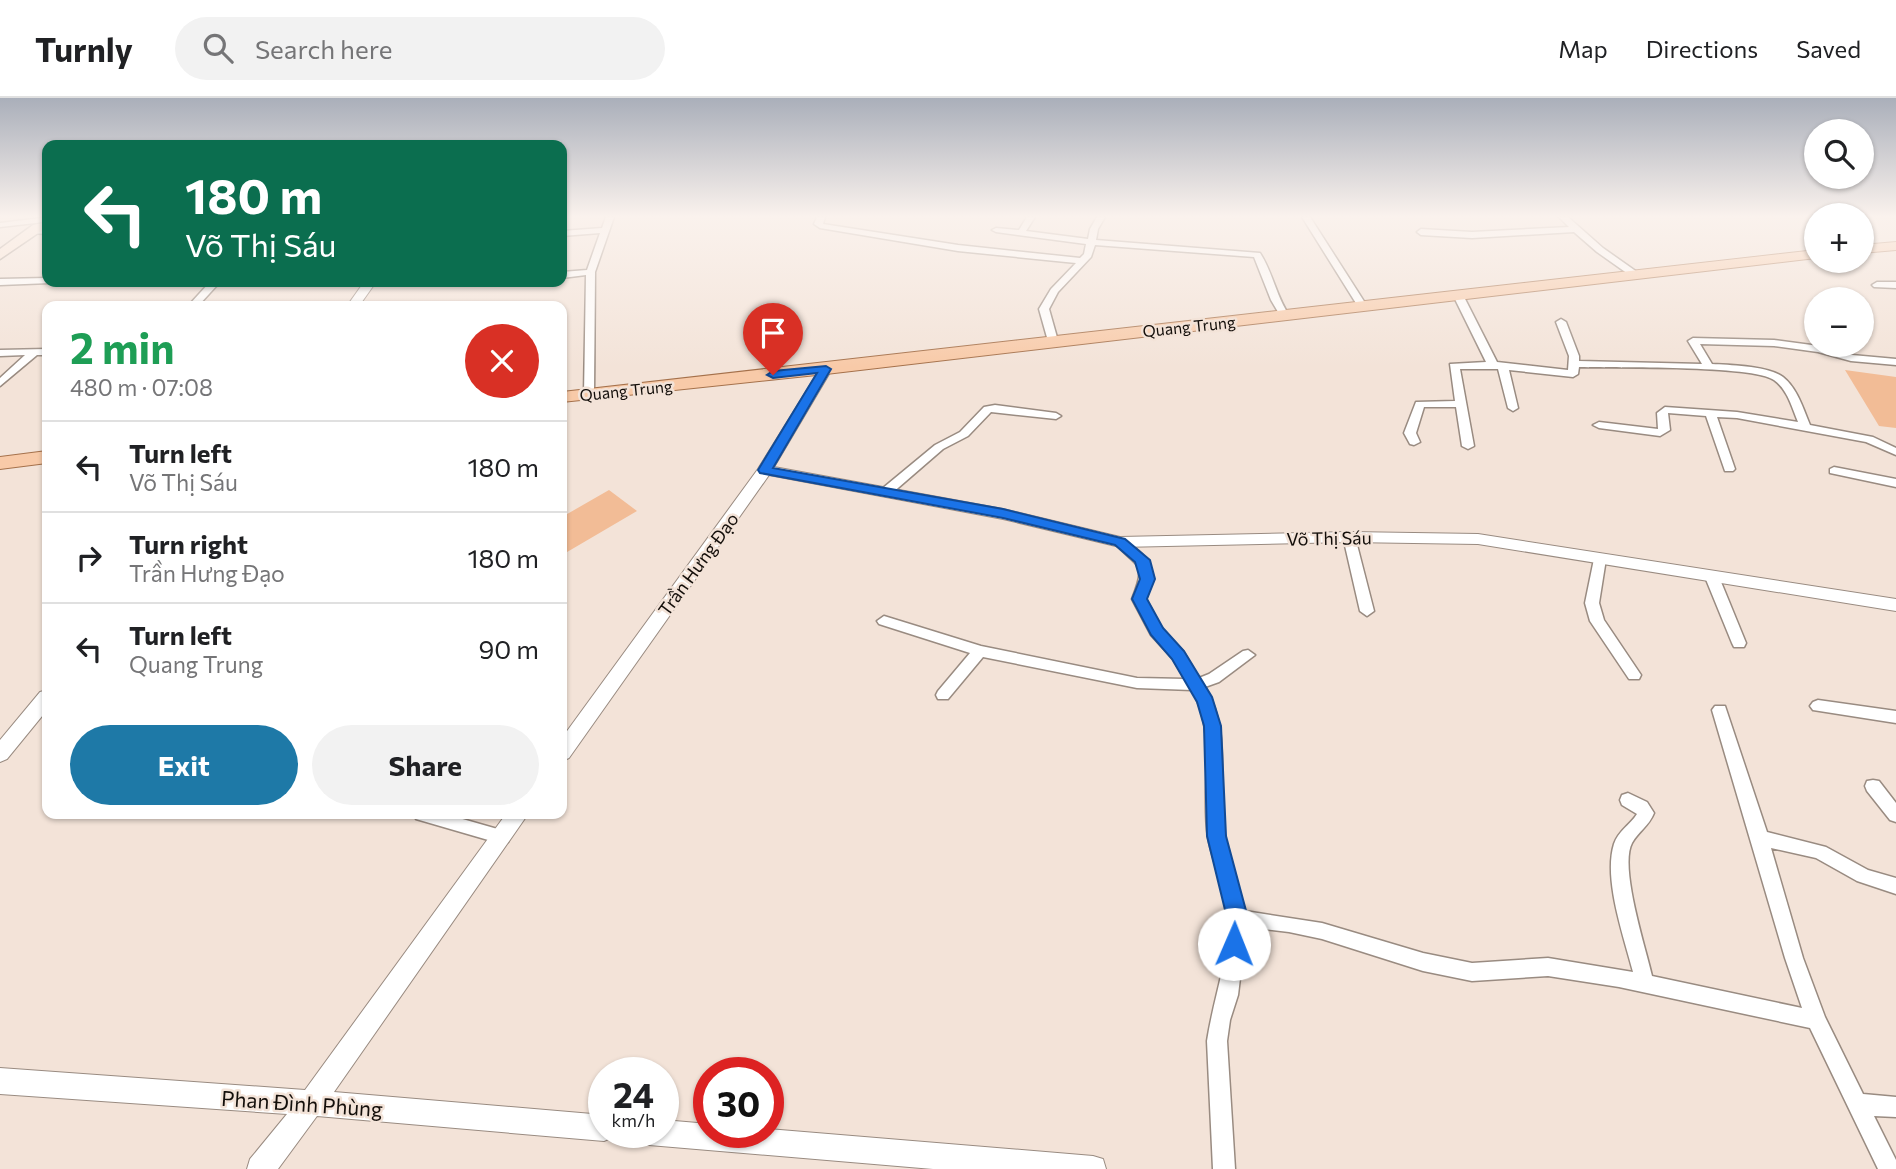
<!DOCTYPE html>
<meta charset="utf-8">
<style>
body{margin:0;font-family:Commissioner,sans-serif;background:#f2f2f2;color:#202124;height:100vh;display:flex;flex-direction:column;font-size:26px;white-space:nowrap}
*{box-sizing:border-box;margin:0}
p{font-size:23px;color:#757577}
.icon{flex:none;width:38px;height:38px;fill:none;stroke:currentColor;stroke-width:2;stroke-linecap:round;stroke-linejoin:round}
.map{position:relative;flex:1;overflow:hidden}
.sheet{position:absolute;left:42px;top:203px;width:525px;height:518px;display:flex;flex-direction:column;background:#fff;border-radius:14px;box-shadow:0 2px 5px #0004}
.sheet>*{flex:none}
.hud{position:absolute;left:42px;top:42px;width:525px;height:147px;border-radius:14px;box-shadow:0 2px 5px #0004;background:#0b6e4f;color:#fff;overflow:hidden}
.controls{position:absolute;left:1804px;top:21px;display:grid;gap:14px}
.controls a{display:grid;place-items:center;width:70px;height:70px;border-radius:50%;background:#fff;box-shadow:0 2px 5px #0004;font-size:35px}
.speed{position:absolute;left:588px;top:959px;display:flex;gap:14px;font-size:35px;font-weight:700;text-align:center}
.speed>*{display:grid;place-content:center;width:91px;height:91px;border-radius:50%;background:#fff;box-shadow:0 2px 5px #0004;line-height:1}
.speed small{font-size:18px;font-weight:400}
.speed .limit{border:10px solid #d22;background:#fff;color:#111}
.pin{position:absolute;display:grid;place-items:center;width:60px;height:60px;color:#fff;margin:-72px -30px;border-radius:50% 50% 50% 0;rotate:-45deg;box-shadow:0 0 7px #0007}
.pin .icon{rotate:45deg}
.me{position:absolute;width:77px;margin:-38px;rotate:1deg;stroke-linejoin:round;filter:drop-shadow(0 0 5px #0008)}
.turn{display:flex;align-items:center;gap:24px;height:147px;padding:0 28px;font-size:32px}
.turn .icon{width:91px;height:91px;stroke-width:2.5}
.turn b{display:block;font-size:49px;line-height:60px}
.round{display:grid;place-items:center;flex:none;width:74px;height:74px;border-radius:37px;background:#f2f2f2}
.headline{display:flex;align-items:center;justify-content:space-between;height:119px;padding:0 28px}
h1{font-size:42px;font-weight:700;line-height:52px;color:#1e9e55}
.primary-button{display:flex;gap:14px;margin-top:auto;padding:14px 28px}
.primary-button a{flex:1;height:80px;border-radius:42px;background:#1e79a7;color:#fff;font-size:28px;font-weight:700;line-height:80px;text-align:center}
.primary-button a+a{background:#f2f2f2;color:#202124}
ul{padding:0;list-style:none}
li{display:flex;align-items:center;gap:21px;height:91px;padding:0 28px;border-top:2px solid #e0e0e0}
li div{flex:1}
li b{display:block;font-size:26px}
li em{font-style:normal}
header{display:flex;align-items:center;gap:42px;box-sizing:border-box;height:98px;padding:0 35px;background:#fff;border-bottom:2px solid #e0e0e0}
header strong{font-size:33px}
nav{display:flex;gap:38px;margin-inline-start:auto;font-size:24px}
.search{width:490px;height:63px;background:#f2f2f2;display:flex;align-items:center;gap:18px;box-sizing:border-box;padding:0 24px;border-radius:38px;color:#757577;font-size:26px}
.map>svg:first-child{display:block}
.green{fill:#f2bc96}
.lines{fill:none;stroke-linecap:round;stroke-linejoin:round}
.minor-casing{stroke:#998b81;stroke-width:3}
.tertiary-casing{stroke:#998b81;stroke-width:2}
.secondary-casing{stroke:#998b81;stroke-width:3}
.primary-casing{stroke:#a5714b;stroke-width:2}
.minor{fill:#fff;fill-rule:evenodd}
.tertiary{fill:#fff;fill-rule:evenodd}
.secondary{fill:#fbe4d4;fill-rule:evenodd}
.primary{fill:#f8caa8;fill-rule:evenodd}
.route{fill:#1a73e8;stroke:#114b97;stroke-width:2}
.labels{text-anchor:middle;dominant-baseline:central;stroke-width:5;stroke-linejoin:round;paint-order:stroke}
.far-street-label{font-size:16px;fill:#130e0a;stroke:#f3e3d8}
.street-label{font-size:18px;fill:#130e0a;stroke:#f3e3d8}
.near-street-label{font-size:21px;fill:#130e0a;stroke:#f3e3d8}
</style>
<header>
<strong>Turnly</strong>
<div class="search"><svg class="icon" aria-label="search" viewBox="0 0 24 24"><circle cx="10" cy="10" r="6"/><path d="M15 15l6 6"/></svg>Search here</div>
<nav><a>Map</a><a>Directions</a><a>Saved</a></nav>
</header>
<div class="map">
<svg width="1896" height="1071" viewBox="0 0 1896 1071">
<rect width="100%" height="100%" fill="#f3e3d8"/>
<!-- green -->
<path class="green" d="M1845,272L1896,279V330L1879,328Z
M609,392L637,413L562,457V419Z"/>
<g class="lines">
<!-- minor casing -->
<g class="minor-casing">
<path id="minor" d="M606,119H614L595,174L594,296L589,299L584,296L586,177L562,180V174L587,172L600,135L562,138V133L602,130Z
M817,119H825L823,126L958,147L1080,160L1084,156L1086,146L996,134L992,132L996,130L1019,132L1027,119H1035L1026,133L1088,141L1090,131L1097,119H1105L1098,131L1096,142L1260,155C1273,175 1276,198 1289,217L1281,219L1271,202L1254,159L1095,147L1091,159L1058,194L1049,211L1058,243L1053,246L1048,243L1039,211L1051,191L1076,165L958,153L820,130L814,126Z
M1302,119H1310L1367,208L1365,210H1359Z
M1559,119H1568L1603,150L1637,174V178H1631L1597,154L1574,134L1472,140L1421,137L1417,134L1421,131L1472,134L1569,129Z
M41,120L45,122L44,124L0,129V125Z
M30,131L47,132V136L30,135Z
M47,180V184L50,185L0,187V181Z
M210,184H220L198,208H188Z
M1877,184H1896V190L1874,189L1872,187Z
M1455,195L1463,197L1497,264L1568,272L1569,258L1556,224L1561,221L1566,224L1579,258V263L1702,266L1688,243L1693,240L1774,242L1819,248L1852,257L1896,261V267L1851,263L1818,254L1774,248L1700,246L1712,266C1730,267 1769,268 1783,279C1797,290 1803,310 1810,327L1873,339L1896,350V357L1866,344L1737,320L1717,319L1735,371L1733,373H1725L1706,318L1668,315L1670,332L1660,338L1599,330L1593,327L1599,324L1658,331L1657,315L1665,309L1737,314L1798,324C1792,310 1788,292 1774,282C1754,267 1612,270 1579,269L1578,276L1573,279L1509,272L1518,310L1513,313L1508,310L1498,271H1460L1474,348L1468,351L1462,348L1456,309H1424L1416,335L1420,344L1414,347L1410,346L1404,335L1416,304L1455,303L1450,266L1486,264L1453,197Z
M47,251V257H37L0,288V280L25,257L0,258V252Z
M995,307L1056,315L1061,318L1056,321L991,314L968,338L943,351L891,396H883L881,393L883,390L935,347L960,334L984,309Z
M1834,369L1896,381V389L1830,375V371Z
M1349,435L1355,439L1374,513L1367,518L1360,513L1343,439Z
M1120,440L1124,441C1150,462 1159,468 1146,501L1162,531L1183,553L1199,580L1209,576L1243,553L1248,552L1255,557L1219,584L1205,589C1233,635 1216,688 1225,739C1229,764 1238,789 1245,813L1322,825L1423,855L1472,865L1548,860L1633,874C1624,839 1603,781 1614,746C1618,733 1630,727 1637,716L1622,707L1620,702L1622,697L1628,695L1647,704L1654,715C1649,728 1638,734 1632,745C1619,769 1646,851 1652,878L1802,910L1785,860L1712,612L1715,608H1725L1767,734L1826,749L1868,772L1896,780V796L1857,783L1816,760L1771,750L1803,860L1825,919L1863,996L1896,999V1019L1874,1018L1896,1062V1071H1878L1810,930L1619,889L1548,878L1472,883L1423,873L1322,841L1289,834L1246,829L1238,897L1230,922L1227,943L1235,1071H1213L1207,943C1213,903 1228,863 1229,822C1229,801 1212,763 1208,739C1200,690 1218,637 1192,592L1137,590L983,559L948,601H938L936,597L938,593L970,555L879,526L877,523L884,518L981,548L1137,580L1185,581L1173,561L1151,537L1132,501C1148,462 1136,470 1114,444Z
M1600,457L1606,461L1599,505L1604,522L1641,577L1639,581H1629L1590,523L1585,505L1594,461Z
M1712,475L1719,479L1746,545L1744,549H1734L1732,545L1705,479Z
M1818,602L1896,613V625L1813,612L1810,608L1813,604Z
M1873,682L1879,683L1896,705V724L1890,722L1867,693L1865,688L1867,683Z
M414,716H445L508,734L510,739L508,744L502,746L416,721Z"/>
</g>
<!-- tertiary casing -->
<g class="tertiary-casing">
<path id="tertiary" d="M364,184H376L359,208H347Z
M826,267L832,271L774,369L1003,411L1120,439L1349,434L1478,436L1896,501V513L1478,446L1349,444L1120,449L1003,421L769,377L569,660L562,663V640L758,371L820,271Z
M47,592V612L7,661L0,664V642L40,594Z
M506,716H528L334,994L604,1017V1034H615L613,1039L604,1043L317,1018L278,1071H247L250,1061L287,1016L0,996V970L305,992Z
M663,1022L709,1026V1034H768V1031L1093,1058L1103,1061L1106,1071H933L649,1047L640,1043L636,1034H663Z"/>
</g>
<!-- secondary casing -->
<g class="secondary-casing">
<path id="secondary" d="M47,124V132L41,133L0,161V151L33,127Z"/>
</g>
<!-- primary casing -->
<g class="primary-casing">
<path id="primary" d="M1896,144V152L1862,155V147Z
M1816,152V160L826,276L562,304V294Z
M47,353V365L0,371V359Z"/>
</g>
<!-- minor -->
<use href="#minor" class="minor"/>
<!-- tertiary -->
<use href="#tertiary" class="tertiary"/>
<!-- secondary -->
<use href="#secondary" class="secondary"/>
<!-- primary -->
<use href="#primary" class="primary"/>
</g>
<!-- sky -->
<linearGradient id="sky" x2="0" y2="1"><stop stop-color="#aaafba"/><stop offset="0.44" stop-color="#faf2ed"/><stop offset="1" stop-color="#faf2ed" stop-opacity="0"/></linearGradient>
<rect width="1896" height="269" fill="url(#sky)"/>
<!-- route -->
<path class="route" d="M826,268L831,271L773,370L1003,411L1125,441L1150,462L1155,481L1147,501L1163,530L1184,553L1212,599L1221,628L1226,738L1248,820L1242,853L1234,855L1227,853L1224,846L1227,820L1207,738L1204,628L1197,604L1172,561L1151,537L1132,501L1140,481L1135,464L1115,447L1003,420L760,375L758,372L817,275L773,280L767,277L773,273Z"/>
<g class="labels">
<!-- far-street labels -->
<g class="far-street-label">
<text transform="translate(1189 228) rotate(-6)">Quang Trung</text>
<text transform="translate(626 292) rotate(-6)">Quang Trung</text>
</g>
<!-- street labels -->
<g class="street-label">
<text transform="translate(1329 440) rotate(-1)">Võ Thị Sáu</text>
<text transform="translate(698 466) rotate(-54)">Trần Hưng Đạo</text>
</g>
<!-- near-street labels -->
<g class="near-street-label">
<text transform="translate(302 1005) rotate(4)">Phan Đình Phùng</text>
</g>
</g>
</svg>
<div class="controls">
<a><svg class="icon" aria-label="search" viewBox="0 0 24 24"><circle cx="10" cy="10" r="6"/><path d="M15 15l6 6"/></svg></a>
<a>+</a>
<a>−</a>
</div>
<div class="speed"><div>24<small>km/h</small></div><div class="limit">30</div></div>
<div class="pin" style="left:773px;top:277px;background:#d93025"><svg class="icon" aria-label="arrive" viewBox="0 0 24 24"><path d="M6 21V4h12l-3 4 3 4H6"/></svg></div>
<svg class="me" style="left:1234px;top:846px" viewBox="-20 -20 40 40"><circle r="19" fill="#fff"/><path d="M0-13L10 11 0 6-10 11z" fill="#1a73e8"/></svg>
<div class="hud">
<div class="turn"><svg class="icon" aria-label="left" viewBox="0 0 24 24"><path d="M17 20v-9H6M10 6l-5 5 5 5"/></svg><div><b>180 m</b>Võ Thị Sáu</div></div>
</div>
<section class="sheet">
<div class="headline"><div><h1>2 min</h1><p>480 m · 07:08</p></div><a class="round" style="background:#d93025;color:#fff"><svg class="icon" aria-label="close" viewBox="0 0 24 24"><path d="M6 6l12 12M18 6L6 18"/></svg></a></div>
<ul>
<li><svg class="icon" aria-label="left" viewBox="0 0 24 24"><path d="M17 20v-9H6M10 6l-5 5 5 5"/></svg><div><b>Turn left</b><p>Võ Thị Sáu</p></div><em>180 m</em></li>
<li><svg class="icon" aria-label="right" viewBox="0 0 24 24"><path d="M7 20v-9h11M14 6l5 5-5 5"/></svg><div><b>Turn right</b><p>Trần Hưng Đạo</p></div><em>180 m</em></li>
<li><svg class="icon" aria-label="left" viewBox="0 0 24 24"><path d="M17 20v-9H6M10 6l-5 5 5 5"/></svg><div><b>Turn left</b><p>Quang Trung</p></div><em>90 m</em></li>
</ul>
<div class="primary-button"><a>Exit</a><a>Share</a></div>
</section>
</div>
